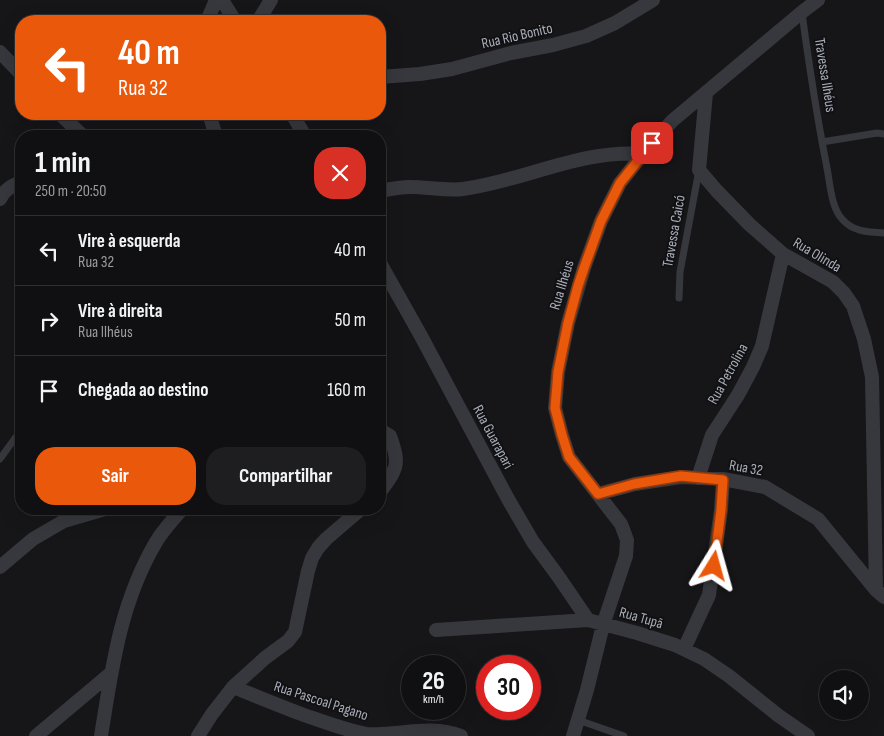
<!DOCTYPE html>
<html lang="pt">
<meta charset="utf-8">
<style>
body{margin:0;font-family:"Sofia Sans Condensed",sans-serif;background:#1e1e20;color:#f1f3f6;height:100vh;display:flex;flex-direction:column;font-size:19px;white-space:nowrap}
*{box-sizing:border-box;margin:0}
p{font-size:16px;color:#9c9d9f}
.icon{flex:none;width:28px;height:28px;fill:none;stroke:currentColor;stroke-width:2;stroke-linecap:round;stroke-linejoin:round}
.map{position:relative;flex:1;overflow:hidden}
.side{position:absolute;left:15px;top:130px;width:371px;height:385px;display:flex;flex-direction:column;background:#101012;border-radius:20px;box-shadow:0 5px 20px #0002,0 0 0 1px #303032}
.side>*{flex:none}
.banner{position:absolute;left:15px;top:15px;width:371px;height:105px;border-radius:20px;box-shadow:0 5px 20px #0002,0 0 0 1px #303032;background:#ea580c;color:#fff;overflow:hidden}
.fabs{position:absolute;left:819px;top:670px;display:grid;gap:10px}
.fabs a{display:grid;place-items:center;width:50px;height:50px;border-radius:50%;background:#101012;box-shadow:0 5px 20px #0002,0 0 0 1px #303032;font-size:25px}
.speed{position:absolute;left:401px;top:655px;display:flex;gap:10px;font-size:25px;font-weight:700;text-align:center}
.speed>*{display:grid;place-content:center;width:65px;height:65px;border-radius:50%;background:#101012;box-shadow:0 5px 20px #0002,0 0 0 1px #303032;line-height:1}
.speed small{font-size:12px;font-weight:400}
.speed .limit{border:8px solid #d22;background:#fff;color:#111}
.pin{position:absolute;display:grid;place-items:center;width:42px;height:42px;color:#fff;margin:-21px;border-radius:10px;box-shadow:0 2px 8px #0006}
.me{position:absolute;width:55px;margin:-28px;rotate:8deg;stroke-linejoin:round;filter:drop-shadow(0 0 4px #0008)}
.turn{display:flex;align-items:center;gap:18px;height:105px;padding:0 20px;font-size:22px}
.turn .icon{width:65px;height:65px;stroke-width:2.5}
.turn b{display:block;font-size:35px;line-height:42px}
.round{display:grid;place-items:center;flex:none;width:52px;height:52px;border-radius:20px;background:#1e1e20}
.headline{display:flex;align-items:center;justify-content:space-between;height:85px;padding:0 20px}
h1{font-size:30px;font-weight:700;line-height:38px}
.button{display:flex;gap:10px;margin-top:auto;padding:10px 20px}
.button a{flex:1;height:58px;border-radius:20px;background:#ea580c;color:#fff;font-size:20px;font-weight:700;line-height:58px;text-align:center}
.button a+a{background:#1e1e20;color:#f1f3f6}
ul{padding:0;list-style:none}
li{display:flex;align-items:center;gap:15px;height:70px;padding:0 20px;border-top:1px solid #303032}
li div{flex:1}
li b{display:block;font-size:19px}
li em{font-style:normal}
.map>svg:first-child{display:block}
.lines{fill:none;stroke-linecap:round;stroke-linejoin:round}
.service{stroke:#37383d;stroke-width:7}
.minor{stroke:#37383d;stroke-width:14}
.route-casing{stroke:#983908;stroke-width:12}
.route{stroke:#ea580c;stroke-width:9}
.labels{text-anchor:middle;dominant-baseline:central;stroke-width:4;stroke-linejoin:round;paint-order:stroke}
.street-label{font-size:15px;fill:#a8adb8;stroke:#111113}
</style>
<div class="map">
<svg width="884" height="736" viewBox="0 0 884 736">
<rect width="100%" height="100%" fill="#161618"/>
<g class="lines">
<!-- service -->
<path class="service" d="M802,13C809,65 817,117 827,168C830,183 831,207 842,219C853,232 868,232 884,233
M822,142L877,133L884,134
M14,184L21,206
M679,298L680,272L699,170
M0,459L21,430
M578,720L624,736"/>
<!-- minor -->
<path class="minor" d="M222,0L235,21
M207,21L216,0
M258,21L271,0
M0,52L21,74
M380,77L420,74L452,69L511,53L553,45L586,36L615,23L653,0
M706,93L699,170L716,190L749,224L783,254L833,282L844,293L853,306L864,339L872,377L876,590
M60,114L83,136
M209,114L216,136
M292,114L305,136
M380,191C390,189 400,187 410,187C428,187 446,191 463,189C524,181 581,149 643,154
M0,199C4,191 12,184 21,183
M380,263L421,336L508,499L533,542L558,576L588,620
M380,430L390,436C400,464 398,468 380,492
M698,478L712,435L738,395L753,367L762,346L783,254
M598,494L635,484L681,477L723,479L765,487L818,519L876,590L884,597
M0,567L33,539L64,521L105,509
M436,630L588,620L637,633L675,645L704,659L729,676L779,716L808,736
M684,649L709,595L721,510L723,479
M233,687C256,696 280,706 304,715C324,722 345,730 366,734C398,736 430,724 461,736
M36,736L111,673
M101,736C112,668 120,603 156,542C163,530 173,520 182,509
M198,736L212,714L233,687L265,658L288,641L295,632L308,571L312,558L318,548L326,539L361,509
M573,736L587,690L603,625L626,556L627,540L621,524L569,457L562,435L555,408L558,372L568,323L584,268L601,221L620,183L643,154L672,121L802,12L818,0"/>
</g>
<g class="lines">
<!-- route casing -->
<g class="route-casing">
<path id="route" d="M652,143L620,183L601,221L584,268L578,286L568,323L558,372L555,408L562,435L569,457L598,494L634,484L681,476L723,480L721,510L714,566"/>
</g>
<!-- route -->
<use href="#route" class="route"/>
</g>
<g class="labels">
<!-- street labels -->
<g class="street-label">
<text transform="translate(517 36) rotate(-13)">Rua Rio Bonito</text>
<text transform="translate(825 75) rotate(81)">Travessa Ilhéus</text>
<text transform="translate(674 231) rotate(-80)">Travessa Caicó</text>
<text transform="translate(817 255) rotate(31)">Rua Olinda</text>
<text transform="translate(562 285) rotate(-73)">Rua Ilhéus</text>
<text transform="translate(728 374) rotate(-61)">Rua Petrolina</text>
<text transform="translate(493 437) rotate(62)">Rua Guarapari</text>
<text transform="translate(746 468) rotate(10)">Rua 32</text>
<text transform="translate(641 618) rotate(16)">Rua Tupã</text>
<text transform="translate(321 701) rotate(18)">Rua Pascoal Pagano</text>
</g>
</g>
</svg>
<div class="fabs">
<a><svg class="icon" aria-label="sound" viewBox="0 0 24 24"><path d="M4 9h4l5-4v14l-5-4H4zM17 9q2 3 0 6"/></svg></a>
</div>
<div class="speed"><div>26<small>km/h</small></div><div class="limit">30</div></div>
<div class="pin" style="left:652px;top:143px;background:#d93025"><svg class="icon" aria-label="arrive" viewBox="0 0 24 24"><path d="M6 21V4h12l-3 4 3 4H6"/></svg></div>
<svg class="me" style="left:714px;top:566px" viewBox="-20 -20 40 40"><path d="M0-17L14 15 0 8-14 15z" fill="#ea580c" stroke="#fff" stroke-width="4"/></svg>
<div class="banner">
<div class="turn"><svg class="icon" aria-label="left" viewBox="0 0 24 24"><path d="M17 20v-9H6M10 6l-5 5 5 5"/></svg><div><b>40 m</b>Rua 32</div></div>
</div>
<section class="side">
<div class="headline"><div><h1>1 min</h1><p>250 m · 20:50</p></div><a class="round" style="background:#d93025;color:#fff"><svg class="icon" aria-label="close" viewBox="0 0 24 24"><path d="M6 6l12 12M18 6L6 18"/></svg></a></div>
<ul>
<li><svg class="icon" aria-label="left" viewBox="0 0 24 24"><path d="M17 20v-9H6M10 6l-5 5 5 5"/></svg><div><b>Vire à esquerda</b><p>Rua 32</p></div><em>40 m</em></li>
<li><svg class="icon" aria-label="right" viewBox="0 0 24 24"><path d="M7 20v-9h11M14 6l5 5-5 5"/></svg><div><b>Vire à direita</b><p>Rua Ilhéus</p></div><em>50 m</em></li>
<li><svg class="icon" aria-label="arrive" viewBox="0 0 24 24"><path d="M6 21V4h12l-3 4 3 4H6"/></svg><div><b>Chegada ao destino</b></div><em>160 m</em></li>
</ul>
<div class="button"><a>Sair</a><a>Compartilhar</a></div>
</section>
</div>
